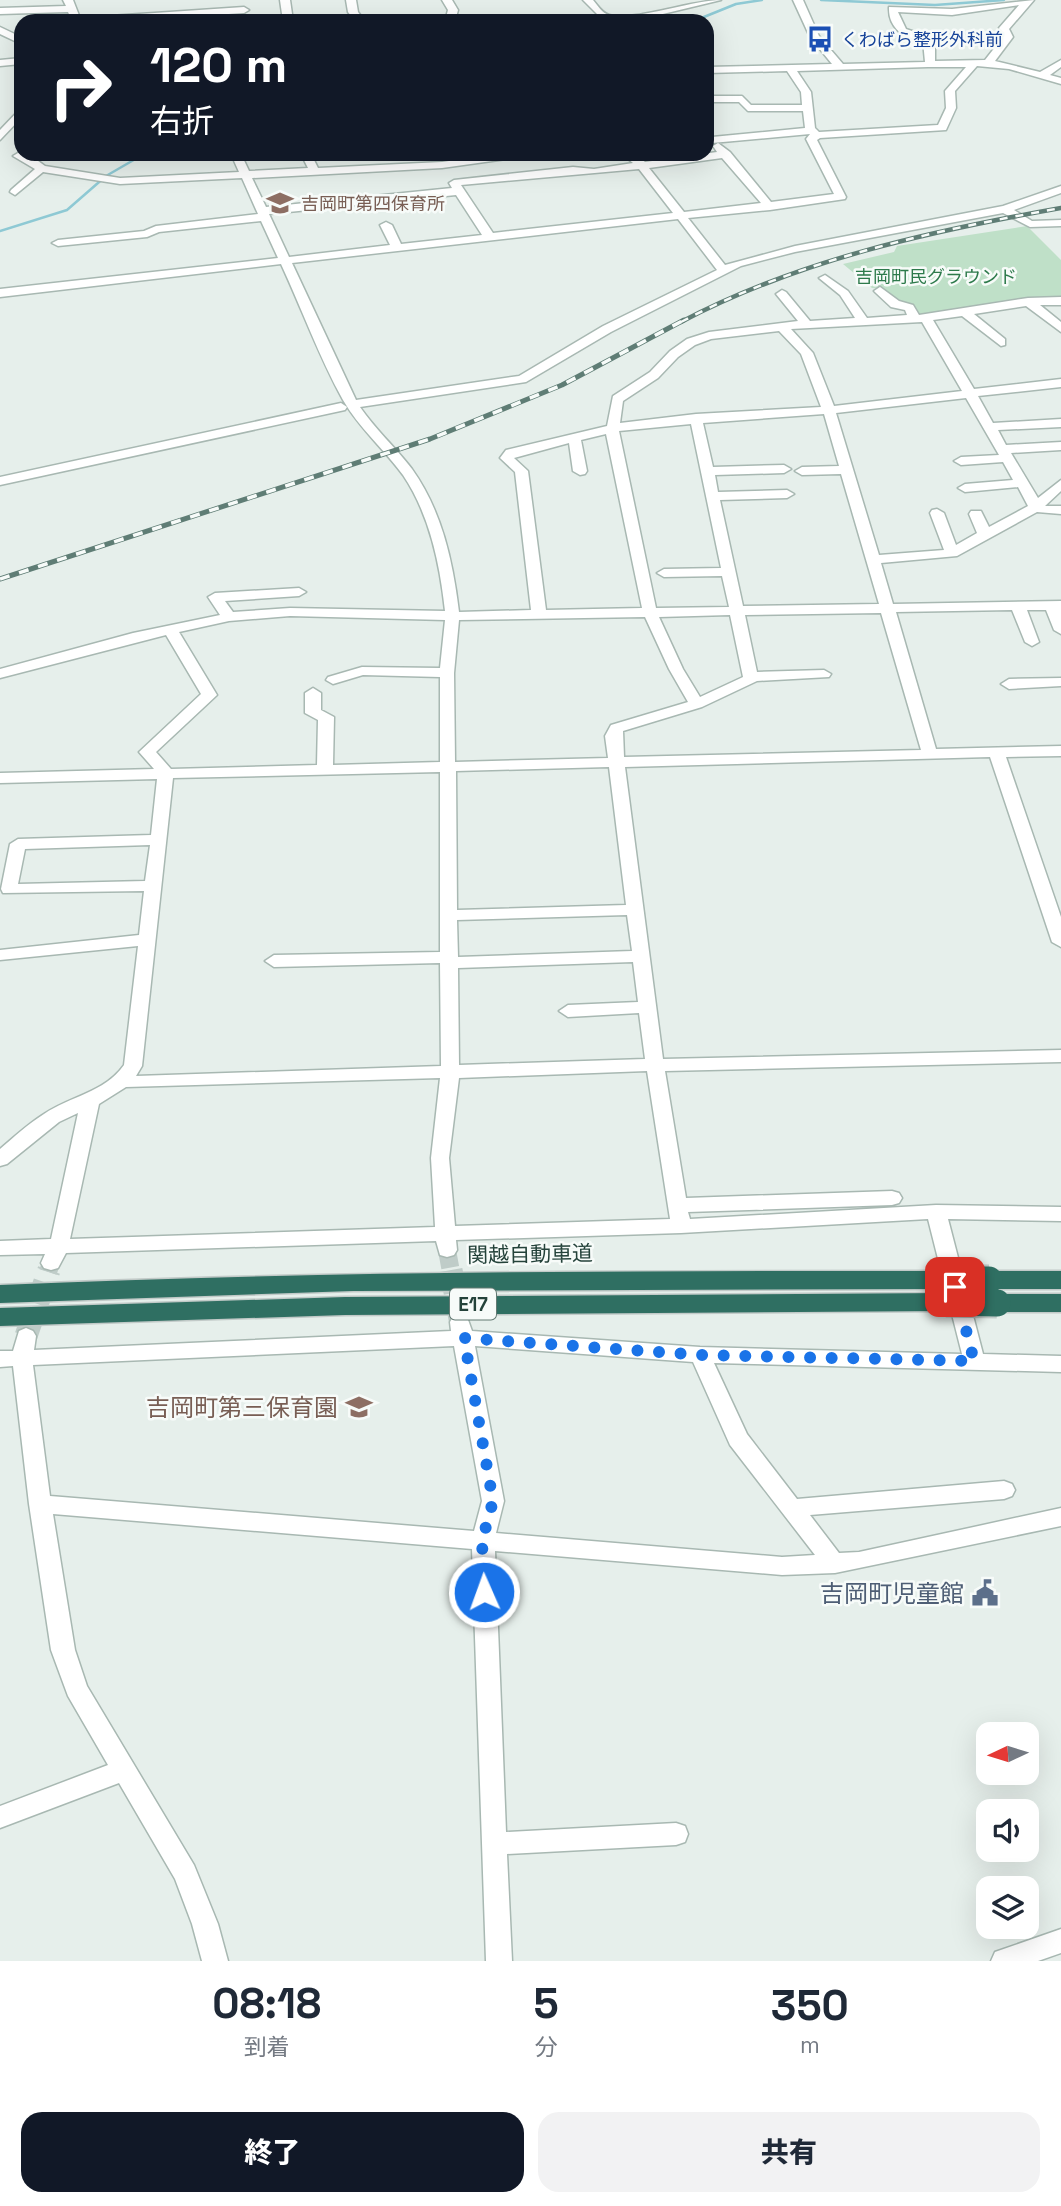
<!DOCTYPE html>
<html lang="ja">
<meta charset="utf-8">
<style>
body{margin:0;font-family:"Space Grotesk","Noto Sans JP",sans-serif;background:#f2f2f3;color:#1f2937;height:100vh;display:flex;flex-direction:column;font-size:26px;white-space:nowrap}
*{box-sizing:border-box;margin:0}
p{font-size:23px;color:#747a83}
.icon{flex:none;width:38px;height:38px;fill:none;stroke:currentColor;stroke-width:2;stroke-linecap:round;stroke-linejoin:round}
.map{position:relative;height:1961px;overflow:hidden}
.panel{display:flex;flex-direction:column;background:#fff;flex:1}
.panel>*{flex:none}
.hud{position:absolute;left:14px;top:14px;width:700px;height:147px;border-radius:21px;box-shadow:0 7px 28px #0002;background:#111827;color:#fff;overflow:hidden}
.needle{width:46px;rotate:266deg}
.fabs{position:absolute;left:976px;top:1722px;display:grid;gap:14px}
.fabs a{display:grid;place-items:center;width:63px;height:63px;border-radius:14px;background:#fff;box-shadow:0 7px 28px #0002;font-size:35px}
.pin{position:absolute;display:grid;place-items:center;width:60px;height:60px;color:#fff;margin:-30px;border-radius:14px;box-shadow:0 4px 10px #0006}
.me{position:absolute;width:77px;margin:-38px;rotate:358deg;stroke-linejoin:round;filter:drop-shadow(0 0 5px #0008)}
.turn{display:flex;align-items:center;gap:24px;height:147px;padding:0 21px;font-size:32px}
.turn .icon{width:91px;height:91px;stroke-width:2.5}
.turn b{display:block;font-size:49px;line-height:60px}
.eta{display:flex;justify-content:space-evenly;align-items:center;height:119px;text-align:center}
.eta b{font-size:42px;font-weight:800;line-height:49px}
.cta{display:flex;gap:14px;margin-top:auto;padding:14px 21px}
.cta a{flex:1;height:80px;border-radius:21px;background:#111827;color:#fff;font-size:28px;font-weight:800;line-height:80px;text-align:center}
.cta a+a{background:#f2f2f3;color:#1f2937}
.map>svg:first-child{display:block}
.green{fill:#bfe0c8}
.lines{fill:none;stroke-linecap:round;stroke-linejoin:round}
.stream{stroke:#8ec9d4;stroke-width:2.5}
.minor-tunnel-far1{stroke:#bfccc8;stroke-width:18;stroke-dasharray:18 9;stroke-linecap:butt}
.minor-tunnel{stroke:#bfccc8;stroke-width:23;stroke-dasharray:23 11;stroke-linecap:butt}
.minor-casing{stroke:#a8b8b2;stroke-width:3}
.highway-casing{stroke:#c2cac8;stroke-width:3}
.minor{fill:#fff;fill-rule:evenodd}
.highway{fill:#2f6f62;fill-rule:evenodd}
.rail-far1-casing{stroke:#5f7d75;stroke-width:4.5}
.rail-casing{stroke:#5f7d75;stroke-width:5}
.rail-far1{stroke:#f7fbf9;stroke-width:2.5;stroke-dasharray:8;stroke-linecap:butt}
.rail{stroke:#f7fbf9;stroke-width:3.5;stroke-dasharray:10;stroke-linecap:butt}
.highway-bridge-casing{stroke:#c2cac8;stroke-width:31;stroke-linecap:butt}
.highway-bridge{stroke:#2f6f62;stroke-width:27}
.route{stroke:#1a73e8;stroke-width:12;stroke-dasharray:0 21.6}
.labels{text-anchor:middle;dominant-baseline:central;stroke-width:5;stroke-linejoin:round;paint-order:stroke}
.far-transit-label{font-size:18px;fill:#164399;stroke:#f7fbf9;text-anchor:start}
.far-education-label{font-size:18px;fill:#785e54;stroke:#f7fbf9;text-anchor:start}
.far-park-label{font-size:18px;fill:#2d7a4b;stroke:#f7fbf9}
.shield{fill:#f7fbf9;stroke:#637a73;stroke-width:2}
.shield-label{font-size:19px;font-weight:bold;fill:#24423a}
.street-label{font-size:21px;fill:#24423a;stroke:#f7fbf9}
.near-education-label{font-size:24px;fill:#785e54;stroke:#f7fbf9;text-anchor:end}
.near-service-label{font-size:24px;fill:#4e5e75;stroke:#f7fbf9;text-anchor:end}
</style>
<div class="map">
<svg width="1061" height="1961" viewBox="0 0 1061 1961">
<rect width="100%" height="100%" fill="#e6efeb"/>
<!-- green -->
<path class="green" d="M1027,226L1061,260V298L919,316L897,303L883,289L872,288L843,264L894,252L897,246Z"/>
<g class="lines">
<!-- stream -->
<path class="stream" d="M821,0L935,5L1004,0
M694,21L736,4L762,0
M0,231L67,210L106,176L144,154"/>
<!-- minor-tunnel-far1 -->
<path class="minor-tunnel-far1" d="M447,1250L451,1272
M48,1272L51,1263"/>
<!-- minor-tunnel -->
<path class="minor-tunnel" d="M451,1270L460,1319
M26,1336L49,1270"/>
<!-- minor casing -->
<g class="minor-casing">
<path id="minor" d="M63,0H73L80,18L244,7L249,10L244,13L120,21H72L68,12L0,14V8L66,6Z
M280,0H290L293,21H283Z
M346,0H356L358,12L365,21H355L348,12Z
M442,0H452L458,10L455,21H445L448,10Z
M583,0H593C598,6 602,13 609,15C632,22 692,0 721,0L642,19L587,21L600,17Z
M793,0H803L819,36L843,64L925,62L923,41C904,39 888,28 889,7L952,9L1034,0L1009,29L1013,37L995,61L1040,72L1061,60V67L1050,75L1061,78V84L1009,69L977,66L955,91L956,108L946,130L820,138L817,140L846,197L845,199L770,210L688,218L725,265L795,246L1003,206L1061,186V193L1014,210L1032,221L1061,220V226L1030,227L1003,213L795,252L741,266L611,332L526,382L360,407C375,429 396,448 412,469C442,511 453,562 459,612L531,610L515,472L500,458L506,450L607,426L613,396L650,372L670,351L687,339L709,332L798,321L776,294L782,290L786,292L810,321L855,318L840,295L819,278L825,275L848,291L867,318L907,315L905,310L891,307L876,293L874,291L880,287L899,301L913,305L919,315L1028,298L1061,297V305H1040L1061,322V332L1026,306L974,314L1005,339V345L1001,346L962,316L933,320L974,389L1061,379V387L978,396L993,423L1061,419V427L998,430L1006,445L1061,442V450L1011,453L1038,498L1061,480V491L1045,506H1061V514L1037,512L957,556L881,563L893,604L1061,601V634L1054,630L1046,610H1027L1039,642L1032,646L1025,642L1012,610L896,612L936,749L1061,746V756L1006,757L1061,917V947L1052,942L990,757L625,767L663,1059L1061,1050V1062L665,1071L686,1198L892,1191L899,1193L902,1198L899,1203L892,1205L688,1212L690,1219L936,1205L1061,1207V1221L948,1219L983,1354L1061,1356V1372L714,1363L747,1434L797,1499L1004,1481L1012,1484L1015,1490L1012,1496L1004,1499L810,1515L839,1553L859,1552L1061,1508V1526L835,1573L782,1575L495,1551L506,1832L676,1823L685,1826L688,1834L685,1842L676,1845L507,1854L512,1961H486L472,1549L53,1514L75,1650L87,1686L194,1865L218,1924L228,1961H202L192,1924L175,1879L119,1783L0,1828V1806L108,1765L68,1696L51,1650L29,1504L13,1366L0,1367V1351H13L19,1331L26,1328L33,1331L36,1336L34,1350L451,1331L450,1322L453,1317L460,1314L467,1317L472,1331L700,1347L962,1354L928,1219L681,1233L456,1240L457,1250L454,1255L447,1257L440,1255L436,1241L66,1253L58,1268L51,1270L44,1268L41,1263L45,1254L0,1255V1241L51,1239L78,1113L59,1122L7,1164L0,1166V1149C14,1137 28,1124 44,1114C70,1096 104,1093 124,1065L138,946L0,960V950L139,935L144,891L3,893L1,889L10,844L18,839L151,835L157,779L0,783V773L154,769L139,752L201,694L166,635L0,678V669L133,633L220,615L208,597L215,593L299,588L306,592L299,596L225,601L233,612L290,608L445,611C440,565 430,515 403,475C384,449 359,428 343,400C319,357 302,309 281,264L0,297V289L278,258L261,221L159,232L147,237L58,246L52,243L58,240L144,231L156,226L258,214L242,178L120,184L43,172L15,195L10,192L11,190L35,169L13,156L18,153L34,158L45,166L120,178L239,172L231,154H241L249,171L308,168L301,154H311L318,168L442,162L498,154H526L521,157L442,168L252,178L266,207L452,188L449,183L454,180L573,167L594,169L633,163L622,154H634L645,162L717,152L713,146L718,143L730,152L771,202L834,194L806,139L810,134L712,143L707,140L712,137L805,128L803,111H748L739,102H707V96H742L751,105H802L801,92L787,71L707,73V67L832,64L810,37ZM1019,5L999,28L1003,37L985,60L935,61V46L930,37L906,29L898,12L952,15ZM928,67H966L945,91L946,108L938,125L819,132L815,128L811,92L797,71ZM722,158L761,203L684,212L649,168ZM639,169L673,213L493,233L461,185ZM456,195L482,235L401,244L392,225L386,222L380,225L390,245L289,257L269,214ZM678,219L717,270L603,326L519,376L356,400L292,263ZM922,322L962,391L834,406L813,353L791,329ZM779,331L801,354L821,407L696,414L620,423L623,401L658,378L678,357L695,345L711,339ZM966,398L999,455L961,457L954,461L961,465L1003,462L1013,480L965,484L958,488L965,492L1018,487L1028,506L989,527L981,511H971L969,514L977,533L956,545L944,513L937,509L932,510L930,513L944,550L879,555L836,413ZM824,414L839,466L802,467L795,471L802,475L841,474L879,604L743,606L720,500L787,498L794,494L787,490L718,492L715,475L784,473L791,469L784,465L713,467L703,423ZM691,424L721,568L664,569L657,573L664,577L722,576L729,607L656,608L619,431ZM606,434L642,608L546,610L528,471L514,458L569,443L573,471L580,475L585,474L587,471L581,440ZM881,613L921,750L624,757L623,731L702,707L757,681L829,677L831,674L824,670L757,672L745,615ZM730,615L743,677L700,697L683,669L659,617ZM290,616L445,620L440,668L362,667L328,677L326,680L333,684L363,675L440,677V762L333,765L334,717L321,710V693L313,688L305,693V713L318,720L317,765L171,769L156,752L217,695L179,632L229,621ZM645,617L669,669L688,702L611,725L605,736L608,758L455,762L454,673L459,620ZM609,767L626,905L457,910L456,771ZM440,772V952L274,955L265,961L274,967L440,963L441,1066L136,1076L142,1066L173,778ZM150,845L145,881L18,884L25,849ZM627,915L632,951L458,957L457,920ZM633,962L638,1002L568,1005L559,1011L568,1017L639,1013L645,1059L459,1065L458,968ZM647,1071L670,1219L455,1226L449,1158L459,1078ZM440,1078L431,1158L435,1227L70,1239L99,1104L126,1087ZM454,1346L482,1501L474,1531L50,1496L33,1365ZM475,1346L693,1362L730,1445L815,1555L782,1557L496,1533L504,1501Z
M0,27L21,37V44L0,34Z
M21,58V64L0,66V60Z
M21,108V118L0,140V130Z
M341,403L347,407L345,410L0,485V477Z
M1061,678V686L1009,689L1001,684L1009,679Z
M1061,1929V1953L1038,1961H991L995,1952Z"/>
</g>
<!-- highway casing -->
<g class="highway-casing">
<path id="highway" d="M941,1271L949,1274L953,1280L949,1286L941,1289L353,1291L0,1303V1285C314,1271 627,1271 941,1271Z
M989,1271H1061V1289H989L981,1286L977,1280L981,1274Z
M946,1293L955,1296L958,1302L955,1308L946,1311L345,1315L0,1326V1308L345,1297Z
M997,1294H1061V1312H997L988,1309L985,1303L988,1297Z"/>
</g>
<!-- minor -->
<use href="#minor" class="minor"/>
<!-- highway -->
<use href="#highway" class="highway"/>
<!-- rail-far1 casing -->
<g class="rail-far1-casing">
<path id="rail-far1" d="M681,322C798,260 931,231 1061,208"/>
</g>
<!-- rail casing -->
<g class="rail-casing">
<path id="rail" d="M0,579L430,439L562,385L684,320"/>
</g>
<!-- rail-far1 -->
<use href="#rail-far1" class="rail-far1"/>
<!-- rail -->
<use href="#rail" class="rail"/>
<!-- highway-bridge casing -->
<g class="highway-bridge-casing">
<path id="highway-bridge" d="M941,1280H989
M946,1302L997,1303"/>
</g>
<!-- highway-bridge -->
<use href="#highway-bridge" class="highway-bridge"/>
</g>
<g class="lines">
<!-- route -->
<path class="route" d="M484,1592L482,1541L493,1501L464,1338L700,1355L974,1361L955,1287"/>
</g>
<!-- icons -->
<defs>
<g id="bus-bare" transform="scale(2.1)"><path d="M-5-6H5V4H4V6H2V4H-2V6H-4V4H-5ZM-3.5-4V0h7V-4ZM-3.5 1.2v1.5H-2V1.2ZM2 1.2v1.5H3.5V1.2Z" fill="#1a4fb4" stroke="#f7fbf9" stroke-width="2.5" paint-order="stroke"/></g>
<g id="school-bare" transform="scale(2.1)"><path d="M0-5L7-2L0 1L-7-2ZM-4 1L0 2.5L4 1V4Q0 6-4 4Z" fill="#8d6e63" stroke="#f7fbf9" stroke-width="2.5" paint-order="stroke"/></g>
<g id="civic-bare" transform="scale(2.1)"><path d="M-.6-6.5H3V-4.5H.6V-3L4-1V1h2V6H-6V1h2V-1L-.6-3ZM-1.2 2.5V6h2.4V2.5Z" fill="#5c6f8a" stroke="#f7fbf9" stroke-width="2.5" paint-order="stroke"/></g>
</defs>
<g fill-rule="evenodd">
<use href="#bus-bare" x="820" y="39"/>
<use href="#school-bare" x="280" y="203"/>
<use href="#school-bare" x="359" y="1407"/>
<use href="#civic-bare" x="985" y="1593"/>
</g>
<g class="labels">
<!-- far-transit labels -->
<g class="far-transit-label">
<text x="841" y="39">くわばら整形外科前</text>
</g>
<!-- far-education labels -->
<g class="far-education-label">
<text x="301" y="203">吉岡町第四保育所</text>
</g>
<!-- far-park labels -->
<g class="far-park-label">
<text x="936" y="276">吉岡町民グラウンド</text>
</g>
<!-- shield labels -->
<rect class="shield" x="450" y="1288.5" width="46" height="31" rx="5"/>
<g class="shield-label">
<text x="473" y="1304">E17</text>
</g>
<!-- street labels -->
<g class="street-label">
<text transform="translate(530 1254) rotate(-1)">関越自動車道</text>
</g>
<!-- near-education labels -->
<g class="near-education-label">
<text x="338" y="1407">吉岡町第三保育園</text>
</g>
<!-- near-service labels -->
<g class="near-service-label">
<text x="964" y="1593">吉岡町児童館</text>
</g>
</g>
</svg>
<div class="fabs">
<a><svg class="needle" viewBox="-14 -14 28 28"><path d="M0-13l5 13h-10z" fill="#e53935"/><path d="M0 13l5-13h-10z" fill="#747a83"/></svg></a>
<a><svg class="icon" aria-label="sound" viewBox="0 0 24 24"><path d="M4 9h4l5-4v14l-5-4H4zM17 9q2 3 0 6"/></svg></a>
<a><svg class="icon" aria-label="layers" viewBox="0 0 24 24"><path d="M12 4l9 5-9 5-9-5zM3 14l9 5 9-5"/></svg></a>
</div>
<div class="pin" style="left:955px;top:1287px;background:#d93025"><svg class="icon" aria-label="arrive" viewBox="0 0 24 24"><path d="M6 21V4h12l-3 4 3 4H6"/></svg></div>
<svg class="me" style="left:484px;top:1592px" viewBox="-20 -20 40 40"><circle r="17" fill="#1a73e8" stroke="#fff" stroke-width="3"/><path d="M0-11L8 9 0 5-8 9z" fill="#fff"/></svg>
<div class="hud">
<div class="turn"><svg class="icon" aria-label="right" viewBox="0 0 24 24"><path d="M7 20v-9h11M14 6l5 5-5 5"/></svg><div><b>120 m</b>右折</div></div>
</div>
</div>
<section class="panel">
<div class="eta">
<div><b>08:18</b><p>到着</p></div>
<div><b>5</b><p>分</p></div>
<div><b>350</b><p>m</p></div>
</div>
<div class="cta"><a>終了</a><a>共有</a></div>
</section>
